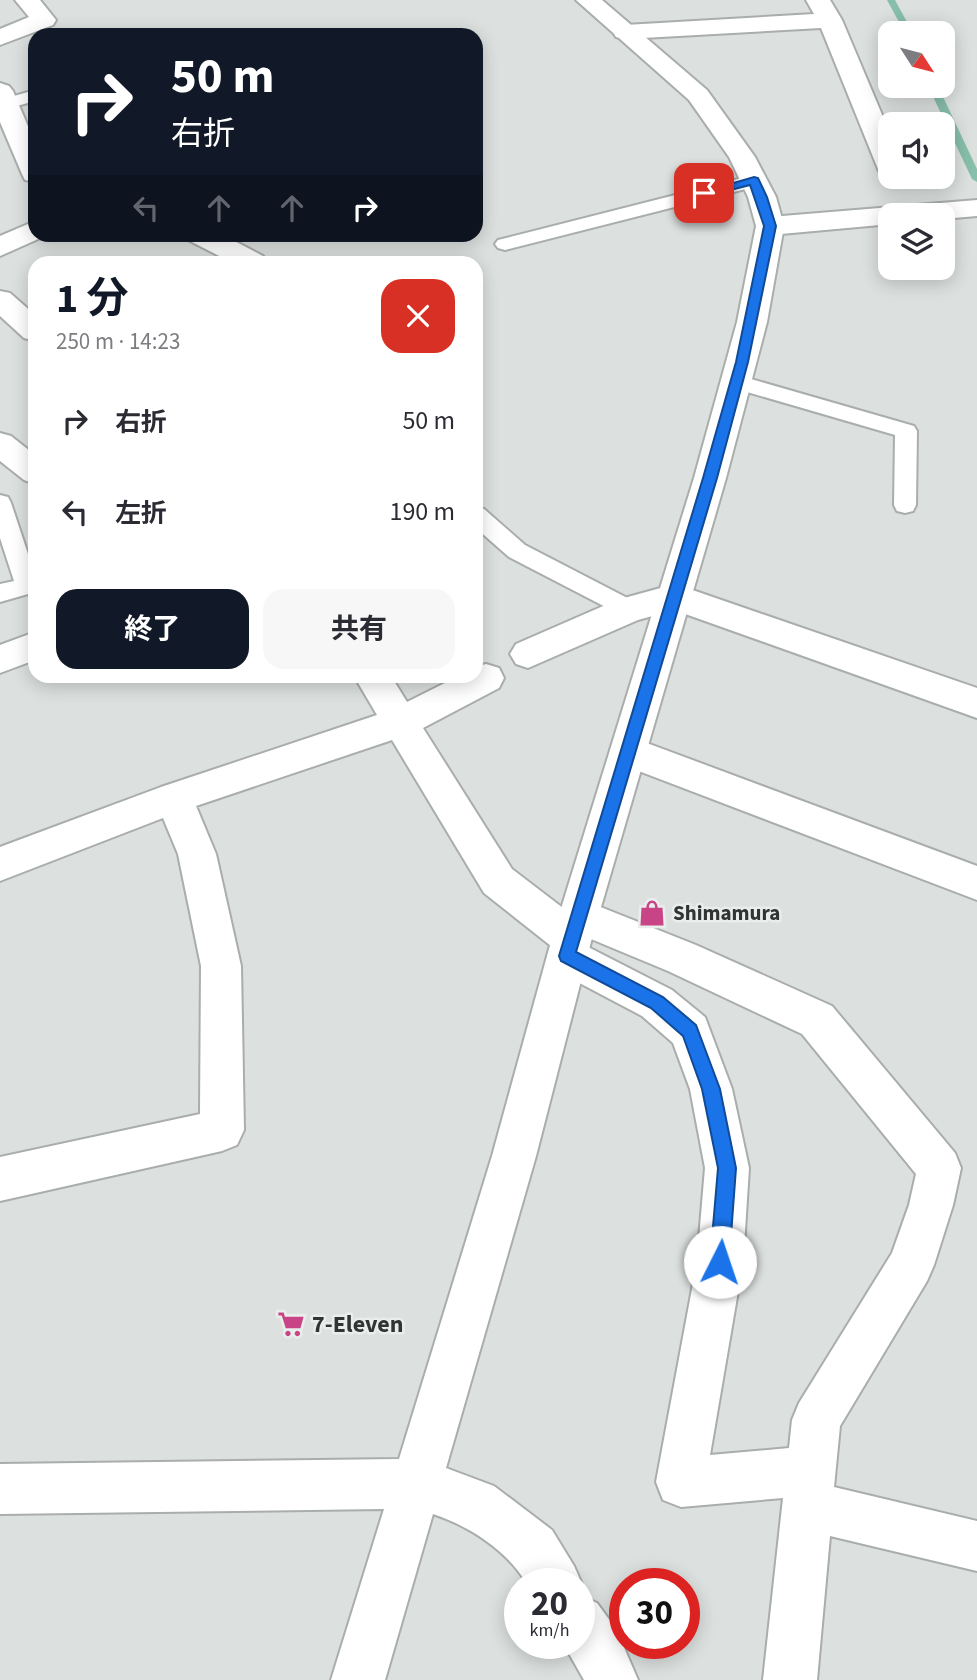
<!DOCTYPE html>
<html lang="ja">
<meta charset="utf-8">
<style>
body{margin:0;font-family:"Source Sans 3","Noto Sans JP",sans-serif;background:#f7f7f7;color:#2b2b33;height:100vh;display:flex;flex-direction:column;font-size:26px;white-space:nowrap}
*{box-sizing:border-box;margin:0}
p{font-size:23px;color:#7c7c81}
.icon{flex:none;width:38px;height:38px;fill:none;stroke:currentColor;stroke-width:2;stroke-linecap:round;stroke-linejoin:round}
.map{position:relative;flex:1;overflow:hidden}
.details{position:absolute;left:28px;top:256px;width:455px;height:427px;display:flex;flex-direction:column;background:#fff;border-radius:21px;box-shadow:0 4px 18px #0003}
.details>*{flex:none}
.banner{position:absolute;left:28px;top:28px;width:455px;height:214px;border-radius:21px;box-shadow:0 4px 18px #0003;background:#111827;color:#fff;overflow:hidden}
.needle{width:46px;rotate:126deg}
.buttons{position:absolute;left:878px;top:21px;display:grid;gap:14px}
.buttons a{display:grid;place-items:center;width:77px;height:77px;border-radius:14px;background:#fff;box-shadow:0 4px 18px #0003;font-size:35px}
.speed{position:absolute;left:504px;top:1568px;display:flex;gap:14px;font-size:35px;font-weight:700;text-align:center}
.speed>*{display:grid;place-content:center;width:91px;height:91px;border-radius:50%;background:#fff;box-shadow:0 4px 18px #0003;line-height:1}
.speed small{font-size:18px;font-weight:400}
.speed .limit{border:10px solid #d22;background:#fff;color:#111}
.pin{position:absolute;display:grid;place-items:center;width:60px;height:60px;color:#fff;margin:-30px;border-radius:14px;box-shadow:0 4px 10px #0006}
.me{position:absolute;width:77px;margin:-38px;rotate:4deg;stroke-linejoin:round;filter:drop-shadow(0 0 5px #0008)}
.turn{display:flex;align-items:center;gap:24px;height:147px;padding:0 28px;font-size:32px}
.turn .icon{width:91px;height:91px;stroke-width:2.5}
.turn b{display:block;font-size:49px;line-height:60px}
.lanes{display:flex;align-items:center;height:66px;padding:0 28px;background:#0003;justify-content:center;gap:35px;direction:ltr}
.lanes .off{opacity:.35}
.round{display:grid;place-items:center;flex:none;width:74px;height:74px;border-radius:21px;background:#f7f7f7}
.head{display:flex;align-items:center;justify-content:space-between;height:119px;padding:0 28px}
h1{font-size:42px;font-weight:700;line-height:52px;color:#111827}
.action{display:flex;gap:14px;margin-top:auto;padding:14px 28px}
.action a{flex:1;height:80px;border-radius:21px;background:#111827;color:#fff;font-size:28px;font-weight:700;line-height:80px;text-align:center}
.action a+a{background:#f7f7f7;color:#2b2b33}
ul{padding:0;list-style:none}
li{display:flex;align-items:center;gap:21px;height:91px;padding:0 28px}
li div{flex:1}
li b{display:block;font-size:26px}
li em{font-style:normal}
.map>svg:first-child{display:block}
.lines{fill:none;stroke-linecap:round;stroke-linejoin:round}
.stream{fill:#87bfaa;fill-rule:evenodd}
.lane-casing{stroke:#a9adab;stroke-width:4}
.street-casing{stroke:#a9adab;stroke-width:4}
.secondary-casing{stroke:#a9adab;stroke-width:4}
.lane{fill:#fff;fill-rule:evenodd}
.street{fill:#fff;fill-rule:evenodd}
.secondary{fill:#fff;fill-rule:evenodd}
.route{fill:#1a73e8;stroke:#114b97;stroke-width:2}
.labels{text-anchor:middle;dominant-baseline:central;stroke-width:5;stroke-linejoin:round;paint-order:stroke}
.poi-label{font-size:21px;font-weight:bold;fill:#323433;stroke:#e9eeec;text-anchor:start}
.near-poi-label{font-size:24px;font-weight:bold;fill:#323433;stroke:#e9eeec;text-anchor:start}
</style>
<div class="map">
<svg width="977" height="1680" viewBox="0 0 977 1680">
<rect width="100%" height="100%" fill="#dce0df"/>
<g class="lines">
<!-- stream -->
<path class="stream" d="M887,0H895L913,33H905Z
M928,86H938L977,169V182L972,179Z"/>
<!-- lane casing -->
<g class="lane-casing">
<path id="lane" d="M35,90V101L6,109L0,108V100Z
M754,175L763,181L761,185L505,250L498,248L495,244L498,240Z
M737,375L914,426L917,431L916,505L913,511L905,513L897,511L894,505L895,435L730,387L727,382L730,377Z
M0,495L8,497L11,503L35,575V592L0,602V584L14,581L0,538Z
M476,507L484,509L525,545L637,603L641,609L637,615L629,618L621,615L509,557L476,528Z"/>
</g>
<!-- street casing -->
<g class="street-casing">
<path id="street" d="M15,0H40L56,20L53,25L0,45V29L29,17Z
M806,0H830L842,20L891,136L892,177L881,175L878,169L821,28L625,39L616,37L613,32L616,27L625,25L814,14Z
M0,83L9,86L13,91L35,143V182L25,180L22,174L0,122Z
M977,200V216L943,219V215H891V224L770,235L760,232L756,226L760,220L770,217Z
M35,221V234L45,236L0,256V236Z
M184,234H221L263,256L267,262H231L188,240Z
M0,291L10,293L35,315V341L24,338L0,316Z
M0,433L11,436L35,455V484L24,480L0,461Z
M675,584L977,688V718L674,610L638,620L528,668L516,664L510,654L516,644L617,600Z
M35,632V660L0,673V645Z
M486,664L499,668L504,678L499,688L423,728L512,869L563,908L565,904L579,898L593,904L696,945L832,1006L955,1153L961,1168L953,1205L934,1265L927,1281L840,1426L834,1487L977,1521V1571L830,1536L817,1680H763L783,1498L681,1507L663,1500L656,1482L697,1262L705,1168L690,1089L673,1043L642,1016L553,969L547,956L551,946L484,893L392,740L196,806L216,854L241,966L244,1130L237,1145L222,1151L0,1201V1157L200,1114L201,966L178,854L163,818L0,881V847L161,787L377,715L354,676H391L407,702L459,676H476V667ZM591,939L668,971L802,1034L916,1174L909,1205L892,1253L799,1403L792,1420L789,1448L710,1455L743,1262L749,1168L732,1089L705,1017L672,990L588,947Z
M628,736L977,866V900L615,762L610,751L615,740Z"/>
</g>
<!-- secondary casing -->
<g class="secondary-casing">
<path id="secondary" d="M576,0H602L707,90L755,157L776,197L784,226L767,322L726,478L592,938L536,1156L446,1468L494,1486L552,1530L574,1566L582,1584L579,1590V1584H527C507,1550 469,1526 433,1514L385,1680H331L384,1509L0,1514V1464L399,1459L492,1156L552,938L694,478L737,322L756,226L748,197L729,157L689,100Z
M579,1595L597,1603L616,1629L638,1680H584L563,1643H579Z"/>
</g>
<!-- lane -->
<use href="#lane" class="lane"/>
<!-- street -->
<use href="#street" class="street"/>
<!-- secondary -->
<use href="#secondary" class="secondary"/>
</g>
<!-- route -->
<path class="route" d="M754,177L758,178L767,197L776,226L748,362L717,478L576,952L663,997L696,1025L720,1089L736,1168L729,1262L726,1269L720,1272L713,1269L710,1262L718,1168L702,1089L683,1036L651,1008L561,961L559,956L703,478L736,362L764,226L750,185L704,197L699,193Z"/>
<!-- icons -->
<defs>
<g id="shop-bare" transform="scale(2.1)"><path d="M-5-2.5h2.3a2.7 3.5 0 0 1 5.4 0H5L5.5 6h-11ZM-1.5-2.5h3a1.5 2.3 0 0 0-3 0Z" fill="#c94486" stroke="#e9eeec" stroke-width="2.5" paint-order="stroke"/></g>
<g id="supermarket-bare" transform="scale(2.1)"><path d="M-6-5.5h2.5l.6 2H6L4.5 2H-2.5L-4.4-4H-6ZM-1.5 3.2a1.3 1.3 0 1 0 .1 0ZM3 3.2a1.3 1.3 0 1 0 .1 0Z" fill="#c94486" stroke="#e9eeec" stroke-width="2.5" paint-order="stroke"/></g>
</defs>
<g fill-rule="evenodd">
<use href="#shop-bare" x="652" y="913"/>
<use href="#supermarket-bare" x="291" y="1324"/>
</g>
<g class="labels">
<!-- poi labels -->
<g class="poi-label">
<text x="673" y="913">Shimamura</text>
</g>
<!-- near-poi labels -->
<g class="near-poi-label">
<text x="312" y="1324">7-Eleven</text>
</g>
</g>
</svg>
<div class="buttons">
<a><svg class="needle" viewBox="-14 -14 28 28"><path d="M0-13l5 13h-10z" fill="#e53935"/><path d="M0 13l5-13h-10z" fill="#7c7c81"/></svg></a>
<a><svg class="icon" aria-label="sound" viewBox="0 0 24 24"><path d="M4 9h4l5-4v14l-5-4H4zM17 9q2 3 0 6"/></svg></a>
<a><svg class="icon" aria-label="layers" viewBox="0 0 24 24"><path d="M12 4l9 5-9 5-9-5zM3 14l9 5 9-5"/></svg></a>
</div>
<div class="speed"><div>20<small>km/h</small></div><div class="limit">30</div></div>
<div class="pin" style="left:704px;top:193px;background:#d93025"><svg class="icon" aria-label="arrive" viewBox="0 0 24 24"><path d="M6 21V4h12l-3 4 3 4H6"/></svg></div>
<svg class="me" style="left:720px;top:1262px" viewBox="-20 -20 40 40"><circle r="19" fill="#fff"/><path d="M0-13L10 11 0 6-10 11z" fill="#1a73e8"/></svg>
<div class="banner">
<div class="turn"><svg class="icon" aria-label="right" viewBox="0 0 24 24"><path d="M7 20v-9h11M14 6l5 5-5 5"/></svg><div><b>50 m</b>右折</div></div>
<div class="lanes"><svg class="icon off" aria-label="left" viewBox="0 0 24 24"><path d="M17 20v-9H6M10 6l-5 5 5 5"/></svg><svg class="icon off" aria-label="ahead" viewBox="0 0 24 24"><path d="M12 20V5M6 11l6-6 6 6"/></svg><svg class="icon off" aria-label="ahead" viewBox="0 0 24 24"><path d="M12 20V5M6 11l6-6 6 6"/></svg><svg class="icon" aria-label="right" viewBox="0 0 24 24"><path d="M7 20v-9h11M14 6l5 5-5 5"/></svg></div>
</div>
<section class="details">
<div class="head"><div><h1>1 分</h1><p>250 m · 14:23</p></div><a class="round" style="background:#d93025;color:#fff"><svg class="icon" aria-label="close" viewBox="0 0 24 24"><path d="M6 6l12 12M18 6L6 18"/></svg></a></div>
<ul>
<li><svg class="icon" aria-label="right" viewBox="0 0 24 24"><path d="M7 20v-9h11M14 6l5 5-5 5"/></svg><div><b>右折</b></div><em>50 m</em></li>
<li><svg class="icon" aria-label="left" viewBox="0 0 24 24"><path d="M17 20v-9H6M10 6l-5 5 5 5"/></svg><div><b>左折</b></div><em>190 m</em></li>
</ul>
<div class="action"><a>終了</a><a>共有</a></div>
</section>
</div>
